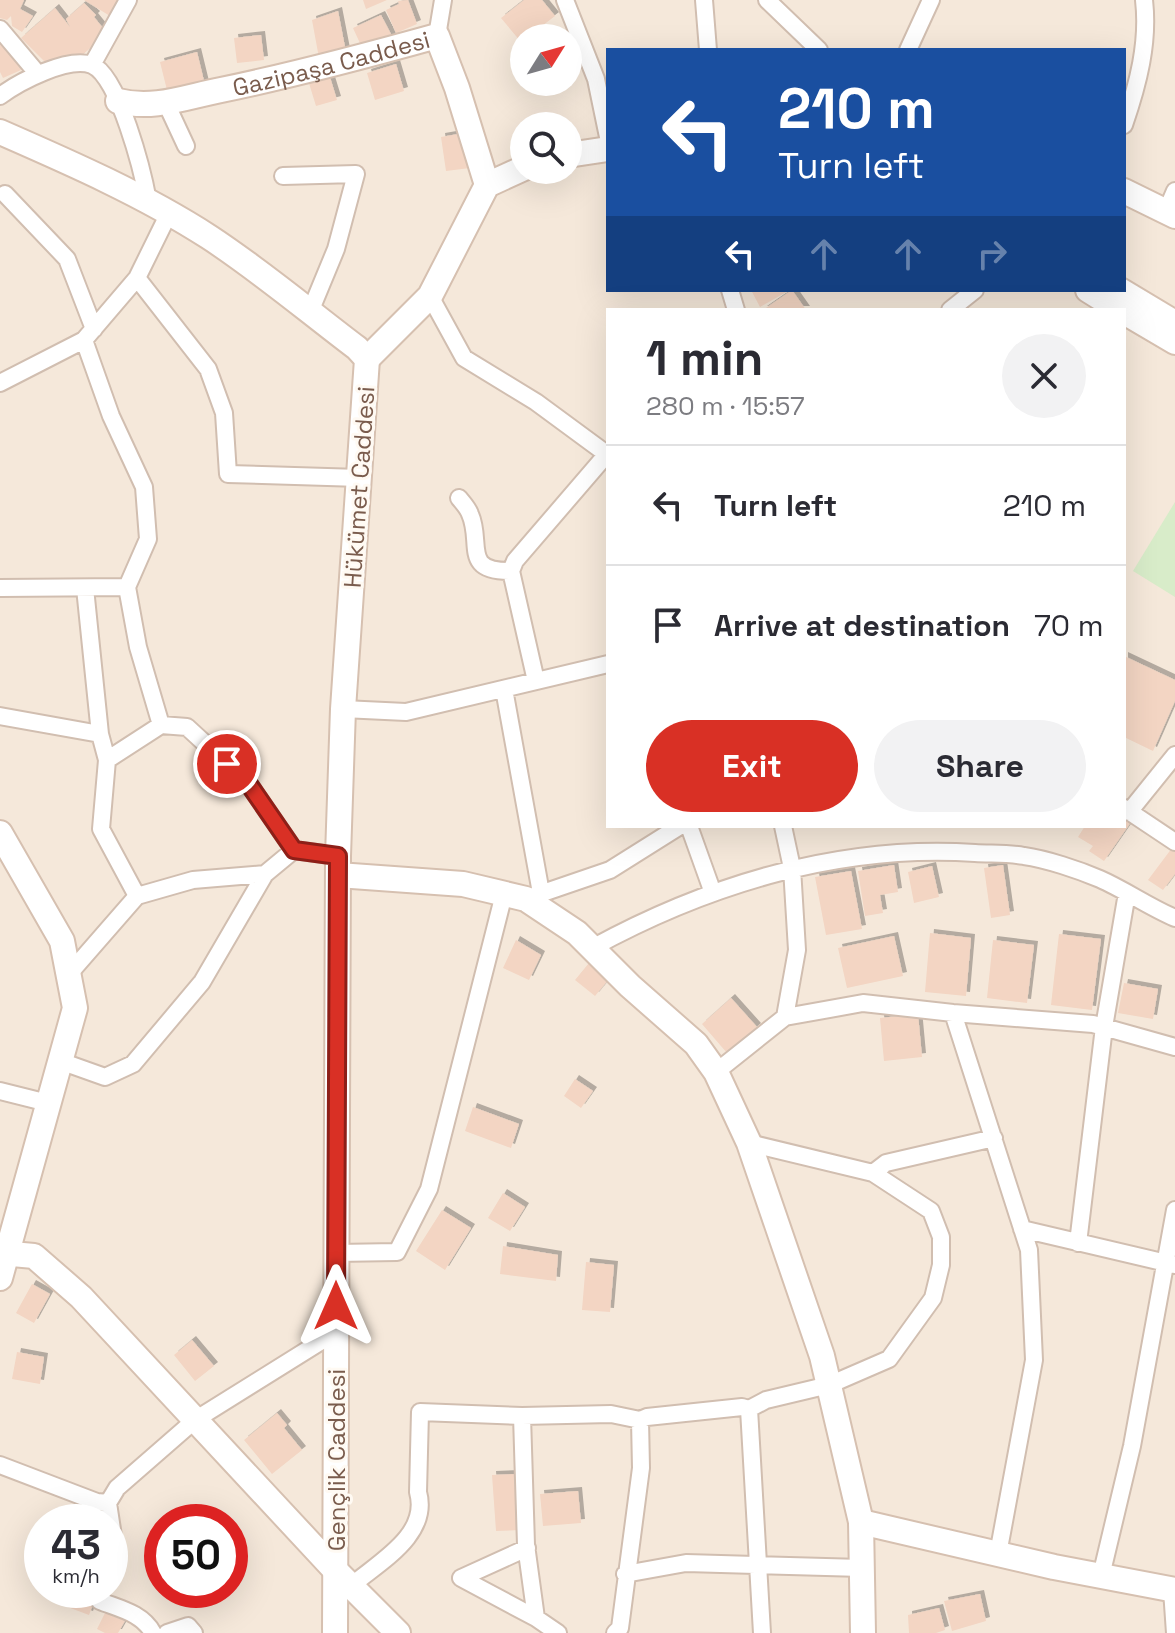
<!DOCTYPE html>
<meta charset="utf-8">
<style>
body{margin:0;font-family:"Space Grotesk",sans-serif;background:#f2f2f3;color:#2b2b33;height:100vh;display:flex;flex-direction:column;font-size:30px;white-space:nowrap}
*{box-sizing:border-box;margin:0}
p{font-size:26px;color:#7c7c81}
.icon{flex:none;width:44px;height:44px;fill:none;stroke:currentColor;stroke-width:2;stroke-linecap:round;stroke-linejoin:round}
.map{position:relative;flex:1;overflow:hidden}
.details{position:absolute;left:606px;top:308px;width:520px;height:520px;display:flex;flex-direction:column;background:#fff;border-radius:0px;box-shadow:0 8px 32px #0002}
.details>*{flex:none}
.hud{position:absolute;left:606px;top:48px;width:520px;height:244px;border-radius:0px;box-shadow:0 8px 32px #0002;background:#1a4fa0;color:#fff;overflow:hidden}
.needle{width:52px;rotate:53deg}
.tools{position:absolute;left:510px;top:24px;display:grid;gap:16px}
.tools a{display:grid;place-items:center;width:72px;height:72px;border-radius:50%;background:#fff;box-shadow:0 8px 32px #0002;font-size:40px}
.speed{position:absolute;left:24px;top:1504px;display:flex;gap:16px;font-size:40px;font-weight:700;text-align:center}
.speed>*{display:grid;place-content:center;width:104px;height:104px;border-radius:50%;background:#fff;box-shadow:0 8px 32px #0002;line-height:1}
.speed small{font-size:20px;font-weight:400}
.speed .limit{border:12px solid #d22;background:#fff;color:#111}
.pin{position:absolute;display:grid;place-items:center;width:68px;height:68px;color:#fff;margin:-34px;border:4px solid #fff;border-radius:50%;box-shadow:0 2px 8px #0007}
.me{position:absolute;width:88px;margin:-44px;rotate:0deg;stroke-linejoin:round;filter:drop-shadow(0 0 6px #0008)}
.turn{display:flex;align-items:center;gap:28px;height:168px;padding:0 40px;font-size:36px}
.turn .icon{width:104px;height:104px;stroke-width:2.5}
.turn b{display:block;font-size:56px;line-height:68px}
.lanes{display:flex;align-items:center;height:76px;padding:0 40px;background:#0003;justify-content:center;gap:40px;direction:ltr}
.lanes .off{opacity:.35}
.round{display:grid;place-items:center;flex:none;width:84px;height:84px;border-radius:42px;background:#f2f2f3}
.summary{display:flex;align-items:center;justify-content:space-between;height:136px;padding:0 40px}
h1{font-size:48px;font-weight:700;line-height:60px}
.button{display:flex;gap:16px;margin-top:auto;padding:16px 40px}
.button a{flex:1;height:92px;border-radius:48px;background:#d93025;color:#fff;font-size:32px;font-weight:700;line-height:92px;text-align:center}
.button a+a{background:#f2f2f3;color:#2b2b33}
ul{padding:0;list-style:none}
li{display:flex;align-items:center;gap:24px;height:120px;padding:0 40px;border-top:2px solid #e1e1e2}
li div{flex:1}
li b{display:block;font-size:30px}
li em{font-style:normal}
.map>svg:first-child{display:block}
.residential{fill:#f5e8da;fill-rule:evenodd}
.green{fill:#d8ecc9}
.building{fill:#f3d5c3;filter:url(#shadow)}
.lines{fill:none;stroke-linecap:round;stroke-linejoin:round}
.street-casing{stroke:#d1beb0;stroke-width:20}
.secondary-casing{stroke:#d6c0b0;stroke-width:28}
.street{stroke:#fff;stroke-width:16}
.secondary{stroke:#fff;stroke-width:24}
.route-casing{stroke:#8d1f18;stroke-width:20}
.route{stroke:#d93025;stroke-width:14}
.labels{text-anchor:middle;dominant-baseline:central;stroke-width:6;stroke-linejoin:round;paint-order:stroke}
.street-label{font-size:24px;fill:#7a5c4d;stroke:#fffaf3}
</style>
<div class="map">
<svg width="1175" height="1633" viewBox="0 0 1175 1633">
<defs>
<filter id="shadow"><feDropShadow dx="4" dy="-4" stdDeviation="0" flood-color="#0004"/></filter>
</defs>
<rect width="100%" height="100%" fill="#fdf6ec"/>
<!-- residential -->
<path class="residential" d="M0,0H1175V1633H0ZM524,38H568V82H524ZM608,50H1124V290H608ZM524,126H568V170H524ZM608,310H1124V826H608ZM42,1522H110V1590H42ZM162,1522H230V1590H162Z"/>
<!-- green -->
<path class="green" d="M1175,502V597L1133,571Z"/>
<!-- building -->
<path class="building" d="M0,0H24L20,9L33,16L22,32L12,26L11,16L7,20L0,18Z
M84,0H120L110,16Z
M363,0H387L366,9Z
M408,0L417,24L396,33L386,10L399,4L398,1Z
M524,0H542L555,16L521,42L501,18Z
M84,3L96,15L94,17L107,33L79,58L77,55L72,59L49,66L21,38L55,8L70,27L66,19Z
M338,11L346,52L319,58L312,20Z
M381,15L393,38L364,52L353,28Z
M261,35L264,60L237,63L234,38Z
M6,39L21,70L3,78L0,72V42Z
M197,52L205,85L168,94L160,62Z
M396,64L404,91L375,100L367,73Z
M329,74L337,100L316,106L308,80Z
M464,133L470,168L446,171L441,137Z
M751,290H790L760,307Z
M792,290L806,310H763Z
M1124,656L1175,680V701L1153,751L1124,737Z
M1124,816L1131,822L1104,861L1089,851L1093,846L1078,837L1085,826H1124Z
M1172,848L1175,850V874L1163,890L1148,880Z
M894,865L898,892L880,895L883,913L865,916L858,871Z
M1003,865L1010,915L991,918L984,868Z
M932,866L939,897L914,903L908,872Z
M851,871L862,929L826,935L815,877Z
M930,933L971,938L966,996L925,992Z
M1059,934L1101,939L1092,1010L1051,1005Z
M894,936L903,976L847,988L838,948Z
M516,940L541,955L529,980L503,968Z
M993,940L1034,945L1027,1003L987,998Z
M594,957L614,973L595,996L575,980Z
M1124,983L1158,989L1153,1019L1118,1013Z
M731,998L757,1027L727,1053L702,1024Z
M918,1014L922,1057L884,1061L880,1018Z
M575,1079L593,1091L581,1108L564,1096Z
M473,1107L519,1124L511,1148L465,1131Z
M503,1193L525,1207L510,1231L488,1218Z
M442,1210L471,1228L445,1270L416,1251Z
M503,1246L558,1255L556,1281L500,1274Z
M586,1262L614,1265L610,1312L582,1310Z
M32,1284L50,1294L34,1323L16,1313Z
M192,1340L214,1366L195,1381L174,1355Z
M17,1352L44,1357L40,1384L12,1379Z
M277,1413L287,1425L284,1428L302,1450L272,1474L244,1440Z
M516,1474L521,1530L496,1531L492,1475Z
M578,1491L581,1523L543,1526L540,1494Z
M71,1590H79L96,1596L89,1615L65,1606Z
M980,1594L986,1621L952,1631L944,1601Z
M939,1608L945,1630L936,1633H909L908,1615Z
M107,1609L126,1619L118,1633H105L97,1629Z"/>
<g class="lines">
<!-- street casing -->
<g class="street-casing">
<path id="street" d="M565,0L596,79L608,137
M704,0L708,50
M767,0L819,50
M0,29L37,73
M437,36L443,0
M908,50L931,0
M92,65L128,0
M0,96C19,82 68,56 92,65C119,76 143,173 148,201
M166,103L186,146
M1124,125C1138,84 1149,43 1144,0
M283,176L356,174L336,249L310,312
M5,194L67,259L94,329
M1166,212L1175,191
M137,278L208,369L224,413L228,474L360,478
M730,290L736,310
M430,296L464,358L536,402L608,455
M950,310L975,290
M84,340L111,416L144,487L148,539L127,587L138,647L161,725
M0,383L84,340L137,278L169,213
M459,498C463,503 468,508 470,514C483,543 461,572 511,571
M0,588L127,587
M85,588L100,734L107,760L101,829L137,896
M536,681L511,571L515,561L607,454
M504,689L541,893
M343,709L406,712L608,664
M0,716L100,734
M107,760L161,725L187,727L248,783L294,850
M1124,808L1175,842
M1129,812L1175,755
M689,826L713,893
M534,896L610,870L680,826
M592,948C709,884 841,844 975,853C991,854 1008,853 1024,856C1046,859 1079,870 1100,879C1125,890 1149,907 1175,918
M69,974L137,896L193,880L265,874L294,850L338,856
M953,1013L1029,1250L1034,1360L998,1554
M785,1017L863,1003L953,1013L1093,1024L1175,1047
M60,1061L105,1077L133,1064L202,982L265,874
M716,1072L785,1017L797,950L792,868L783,826
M0,1091L48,1103
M873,1173L886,1163L994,1138
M1022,1229L1175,1265
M1078,1243L1104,1027L1127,893
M336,1253L397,1252L429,1189L504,894
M749,1409L762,1633
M522,1416L526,1545L536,1618
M0,1465L97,1502L108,1503
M110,1549L113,1536L108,1503L117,1488L195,1420L336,1332
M625,1574L686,1563L862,1568
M1101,1576L1132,1446L1175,1210
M461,1578L536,1618L558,1633
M461,1578L527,1548
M351,1586C379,1562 430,1535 418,1492L420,1412L522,1416L611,1414L640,1420L647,1417L742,1407L749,1409L766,1400L829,1385L889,1359L933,1298L941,1265V1237L931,1211L873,1173L749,1143
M100,1590V1601C120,1609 142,1613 153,1633
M1172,1590L1175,1633
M167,1633L188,1626L194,1633
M615,1633L620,1628L641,1468L640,1420"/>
</g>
<!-- secondary casing -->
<g class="secondary-casing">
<g id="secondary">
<path id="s1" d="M118,101C154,110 185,97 221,90C294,75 365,56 437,36L457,88L487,185"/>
<path d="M0,132C71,163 144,195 209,237C261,271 308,311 357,348L367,359L343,709L338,856L335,1633"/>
<path d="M568,155L608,149"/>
<path d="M1124,191L1175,216"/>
<path d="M1088,290L1120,310"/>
<path d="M1120,290L1175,323"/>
<path d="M1124,312L1175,342"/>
<path d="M367,359L430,296L487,185L524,168"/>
<path d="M0,833L62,941L75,1008L0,1278"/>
<path d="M338,875L463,884L526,899L577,933L630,986L696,1044L716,1072L749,1143L822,1356L861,1522L863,1633"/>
<path d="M0,1253L34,1256L81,1297L335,1570L398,1633"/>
<path d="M861,1522L1054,1567L1175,1590"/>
</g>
</g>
<!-- street -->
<use href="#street" class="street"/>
<!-- secondary -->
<use href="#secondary" class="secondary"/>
</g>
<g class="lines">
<!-- route casing -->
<g class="route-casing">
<path id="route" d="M227,764L248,783L294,850L338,856L336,1306"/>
</g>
<!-- route -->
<use href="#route" class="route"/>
</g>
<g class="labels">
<!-- street labels -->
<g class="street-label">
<text stroke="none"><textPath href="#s1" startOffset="218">Gazipaşa Caddesi</textPath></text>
<text transform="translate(359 487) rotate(-86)">Hükümet Caddesi</text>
<text transform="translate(336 1460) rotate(-90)">Gençlik Caddesi</text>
</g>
</g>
</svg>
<div class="tools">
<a><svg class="needle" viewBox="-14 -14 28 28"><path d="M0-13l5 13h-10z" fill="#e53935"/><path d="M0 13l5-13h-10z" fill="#7c7c81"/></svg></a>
<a><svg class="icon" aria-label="search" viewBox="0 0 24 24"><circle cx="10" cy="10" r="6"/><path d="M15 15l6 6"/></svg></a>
</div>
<div class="speed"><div>43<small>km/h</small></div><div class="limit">50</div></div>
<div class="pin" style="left:227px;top:764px;background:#d93025"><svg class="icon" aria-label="arrive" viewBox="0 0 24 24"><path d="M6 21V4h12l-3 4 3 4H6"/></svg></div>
<svg class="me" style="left:336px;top:1306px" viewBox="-20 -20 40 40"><path d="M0-17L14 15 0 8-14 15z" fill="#d93025" stroke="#fff" stroke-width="4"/></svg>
<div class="hud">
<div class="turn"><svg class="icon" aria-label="left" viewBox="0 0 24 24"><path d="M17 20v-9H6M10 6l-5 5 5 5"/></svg><div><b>210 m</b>Turn left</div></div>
<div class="lanes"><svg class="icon" aria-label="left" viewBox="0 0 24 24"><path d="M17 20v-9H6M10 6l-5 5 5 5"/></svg><svg class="icon off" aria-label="ahead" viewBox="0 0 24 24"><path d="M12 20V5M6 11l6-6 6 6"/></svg><svg class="icon off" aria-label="ahead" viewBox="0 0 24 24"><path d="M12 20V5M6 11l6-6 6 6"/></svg><svg class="icon off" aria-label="right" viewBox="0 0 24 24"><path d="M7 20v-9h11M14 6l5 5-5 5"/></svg></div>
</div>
<section class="details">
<div class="summary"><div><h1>1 min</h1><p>280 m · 15:57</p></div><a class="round"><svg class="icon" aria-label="close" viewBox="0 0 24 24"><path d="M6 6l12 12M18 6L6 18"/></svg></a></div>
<ul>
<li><svg class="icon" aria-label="left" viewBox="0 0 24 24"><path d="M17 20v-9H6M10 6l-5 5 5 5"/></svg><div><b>Turn left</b></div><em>210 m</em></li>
<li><svg class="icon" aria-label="arrive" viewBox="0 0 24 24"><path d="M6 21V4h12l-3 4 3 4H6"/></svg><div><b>Arrive at destination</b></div><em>70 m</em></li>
</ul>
<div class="button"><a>Exit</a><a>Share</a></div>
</section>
</div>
